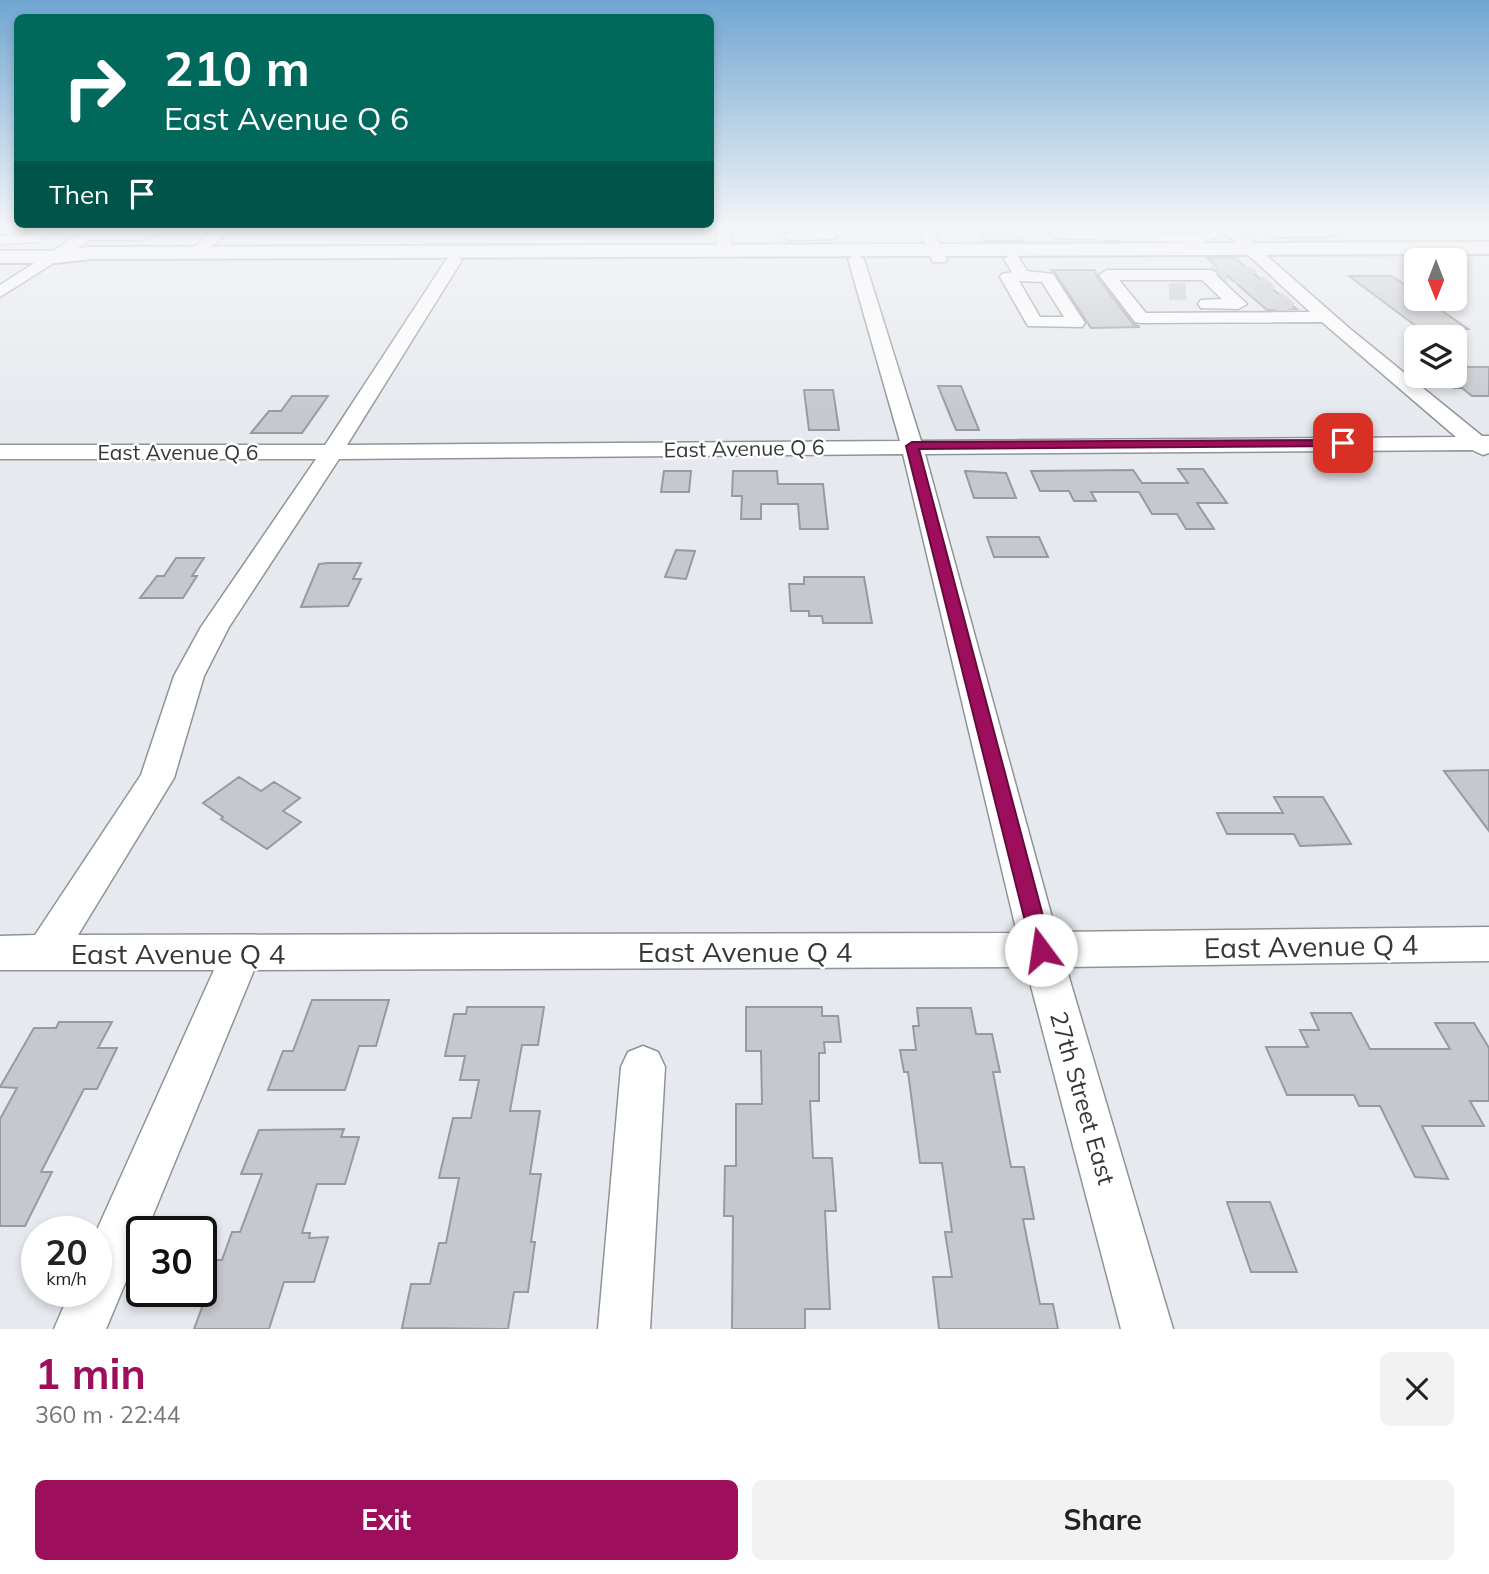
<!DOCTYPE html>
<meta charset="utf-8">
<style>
body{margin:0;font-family:Mulish,sans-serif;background:#f2f2f2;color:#222;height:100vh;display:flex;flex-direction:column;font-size:26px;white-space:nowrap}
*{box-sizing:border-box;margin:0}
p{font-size:23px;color:#767676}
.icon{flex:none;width:38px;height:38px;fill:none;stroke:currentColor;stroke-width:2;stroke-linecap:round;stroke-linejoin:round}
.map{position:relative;height:1329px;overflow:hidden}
.panel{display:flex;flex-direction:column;background:#fff;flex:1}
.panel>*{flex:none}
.hud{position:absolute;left:14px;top:14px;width:700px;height:214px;border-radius:10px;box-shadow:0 4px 10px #0003;background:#00695c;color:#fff;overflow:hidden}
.needle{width:46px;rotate:180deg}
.fabs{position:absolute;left:1404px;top:248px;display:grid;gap:14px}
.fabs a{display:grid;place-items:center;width:63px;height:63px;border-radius:10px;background:#fff;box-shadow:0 4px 10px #0003;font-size:35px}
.speed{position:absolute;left:21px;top:1216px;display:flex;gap:14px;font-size:35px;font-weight:700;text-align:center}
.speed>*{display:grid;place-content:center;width:91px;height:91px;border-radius:50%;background:#fff;box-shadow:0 4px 10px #0003;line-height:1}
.speed small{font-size:18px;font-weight:400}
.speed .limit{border:4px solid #111;border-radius:10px;background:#fff;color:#111}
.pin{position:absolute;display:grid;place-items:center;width:60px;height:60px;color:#fff;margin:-30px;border-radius:14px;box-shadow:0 4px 10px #0006}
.me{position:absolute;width:77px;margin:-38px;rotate:346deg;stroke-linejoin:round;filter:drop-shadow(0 0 5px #0008)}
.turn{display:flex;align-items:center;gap:24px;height:147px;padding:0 35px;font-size:32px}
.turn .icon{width:91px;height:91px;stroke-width:2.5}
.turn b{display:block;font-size:49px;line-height:60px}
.then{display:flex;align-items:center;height:66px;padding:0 35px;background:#0003;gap:14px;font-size:26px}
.round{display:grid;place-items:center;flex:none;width:74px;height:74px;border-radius:10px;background:#f2f2f2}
.head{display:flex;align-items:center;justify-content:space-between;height:119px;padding:0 35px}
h1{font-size:42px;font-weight:700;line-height:52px;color:#9d0f5c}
.button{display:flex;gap:14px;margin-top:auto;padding:14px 35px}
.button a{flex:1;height:80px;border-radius:10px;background:#9d0f5c;color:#fff;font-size:28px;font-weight:700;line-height:80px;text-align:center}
.button a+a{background:#f2f2f2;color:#222}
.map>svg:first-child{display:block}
.building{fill:#c6c8ce;stroke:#989aa0;stroke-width:2}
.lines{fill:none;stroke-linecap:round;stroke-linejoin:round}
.minor-tunnel{stroke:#c3c5ca;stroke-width:17;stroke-dasharray:17 8;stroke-linecap:butt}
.minor-casing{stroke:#909398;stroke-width:3}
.highway-casing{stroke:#909398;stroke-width:4}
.minor{fill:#fff;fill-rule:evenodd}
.highway{fill:#fff;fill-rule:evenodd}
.route{fill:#9d0f5c;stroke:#660a3c;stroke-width:2}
.labels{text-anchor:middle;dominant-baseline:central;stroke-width:5;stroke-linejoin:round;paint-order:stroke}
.far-street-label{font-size:21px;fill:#363739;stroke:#fff}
.street-label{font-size:24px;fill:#363739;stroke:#fff}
.near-street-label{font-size:28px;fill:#363739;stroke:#fff}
</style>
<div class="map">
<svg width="1489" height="1329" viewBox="0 0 1489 1329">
<rect width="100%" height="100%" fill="#e6e9ee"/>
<!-- building -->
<path class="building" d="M974,226H1014L1024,241H983Z
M1207,258H1235L1297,309L1267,310Z
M1051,270H1095L1097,277L1133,324L1140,327L1091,328L1055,273Z
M1349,276H1392L1416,293V299H1425L1468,329H1420Z
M1454,367H1489V396H1472L1462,388H1454Z
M938,386H961L979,430H956Z
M804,390H833L839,430H809Z
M292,396H328L302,433H251L269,411H281Z
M1178,469H1203L1227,503H1197L1214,529H1186L1177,514H1152L1139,492H1091L1096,501H1074L1069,491H1040L1031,471L1133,470L1142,483H1188Z
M664,471H691L689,492H661Z
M733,471H777L778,484H823L828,529H800L798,504H761V519H741L742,496H732Z
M965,471L1006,473L1016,498H974Z
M987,537H1039L1048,557H994Z
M676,550L695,551L686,579L665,577Z
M176,558H204L192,576H197L183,598H140L157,576H164Z
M328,563H361L353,579H361L348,606L301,607L319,564Z
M804,577H864L872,623H823L822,616H809V611H791L789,584H804Z
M1489,770V831L1444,771Z
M239,777L261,791L274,782L300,798L283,811L301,822L267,849L221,819L223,817L203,803Z
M1274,797H1323L1351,844L1300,846L1294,834H1227L1217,813H1283Z
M312,1000H389L376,1046H359L345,1090H268L283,1051H293Z
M467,1007H544L538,1045H522L510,1111H540L530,1174H541L531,1242H535L528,1292H514L508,1329L402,1328L411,1284H430L439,1243H446L459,1178H439L453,1118H471L479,1080H460L465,1056H445L454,1014H466Z
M746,1007H822V1016H838L841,1042H824L825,1053H819V1101H810L813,1158H832L836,1211H825L830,1309H805V1329H732L733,1216H724L725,1166H736V1104H762L761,1051H746Z
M917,1008H971L976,1034H992L1000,1072H993L1011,1167H1024L1034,1219H1023L1040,1304H1053L1058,1329H939L933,1277H952L945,1232H952L942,1163H920L908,1072H904L900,1050H916L913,1026H919Z
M1311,1013H1351L1370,1049H1450L1435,1023H1474L1489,1048V1101H1470L1484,1126H1422L1448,1179L1415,1177L1380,1106H1359L1354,1095H1287L1266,1047H1308L1300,1030H1319Z
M59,1022H112L98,1048H117L97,1089H84L41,1172H52L25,1226H0V1119L17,1088L0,1087L34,1028H56Z
M344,1129L341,1137H359L345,1184H317L302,1233H310L309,1238L328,1237L314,1282H284L269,1329H194L210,1286H201L208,1260H222L232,1232H240L262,1174H241L259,1130Z
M1227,1202H1270L1297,1272H1251Z"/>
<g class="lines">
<!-- minor-tunnel -->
<path class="minor-tunnel" d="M1210,275H1249L1289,310
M1169,292L1189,291"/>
<!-- minor casing -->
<g class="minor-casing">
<path id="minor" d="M45,226H63L37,242L0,244V236L29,235Z
M92,226H109L103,232H141L145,228L144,226H229L231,229L201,256L196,258L188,253L210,233L159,232L144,240H90L0,297V285Z
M718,226H732L729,254H719L716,251Z
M820,226H834L837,236L835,239L790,240L783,236L790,232H821Z
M918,226H932L947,259L945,262H933Z
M1196,226H1211L1220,236L1202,243L1056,238L1049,234L1056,230L1203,234Z
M1217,226H1233L1349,328L1482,436H1489V453L1483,455L1472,450L925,454L1056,932L1489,927V961L1066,967L1173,1329H1121L1026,967L254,970L146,1232H142V1243L106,1329H54L70,1292H96V1232L214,970H0V936L35,935L141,775L174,676L201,627L316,459H0V445H325L446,260L454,255L462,260L347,445L900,441L848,259L856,254L864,259L921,441L1456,437L1322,322L1141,323L1135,322L1099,275L1107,270H1210L1216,272L1217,276L1247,304L1238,309L1201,308L1198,304L1201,300L1222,299L1202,280H1119L1146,313L1310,312ZM903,454L1017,933L78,935L174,778L204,676L229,627L339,459Z
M1257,226L1280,229L1334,226L1338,232L1331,236L1278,237Z
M1012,254L1018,256L1027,271L1053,274L1085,323L1082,327L1028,326L1000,277L1002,274L1012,272L1004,259ZM1019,281L1042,282L1064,317H1040Z
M643,1046L658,1052L665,1067L650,1329H598L621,1067L628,1052Z"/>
</g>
<!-- highway casing -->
<g class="highway-casing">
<path id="highway" d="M1489,242V254L91,259L55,263H0V251H55L91,247Z"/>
</g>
<!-- minor -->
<use href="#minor" class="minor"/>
<!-- highway -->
<use href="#highway" class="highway"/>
</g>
<!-- sky -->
<linearGradient id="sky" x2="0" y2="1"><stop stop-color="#70a6d1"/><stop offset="0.55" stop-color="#f4f5f7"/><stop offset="1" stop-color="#f4f5f7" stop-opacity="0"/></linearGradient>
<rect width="1489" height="412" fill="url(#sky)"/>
<!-- route -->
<path class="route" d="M1343,440L1349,443L1347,446L919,449L1052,950L1049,957L1041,960L1034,957L906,446L912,442Z"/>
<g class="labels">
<!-- far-street labels -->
<g class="far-street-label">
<text transform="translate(744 448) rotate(-1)">East Avenue Q 6</text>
<text x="178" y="452">East Avenue Q 6</text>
</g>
<!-- street labels -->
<g class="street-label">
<text transform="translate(1083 1098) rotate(74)">27th Street East</text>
</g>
<!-- near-street labels -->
<g class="near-street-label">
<text transform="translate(1311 946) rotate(-1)">East Avenue Q 4</text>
<text x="745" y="951">East Avenue Q 4</text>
<text x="178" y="953">East Avenue Q 4</text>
</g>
</g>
</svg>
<div class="fabs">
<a><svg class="needle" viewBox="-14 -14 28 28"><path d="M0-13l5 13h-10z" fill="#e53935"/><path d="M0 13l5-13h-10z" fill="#767676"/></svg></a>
<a><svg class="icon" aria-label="layers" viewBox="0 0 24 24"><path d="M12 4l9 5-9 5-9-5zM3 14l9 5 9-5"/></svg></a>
</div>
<div class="speed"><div>20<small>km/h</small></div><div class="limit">30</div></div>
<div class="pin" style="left:1343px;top:443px;background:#d93025"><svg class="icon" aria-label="arrive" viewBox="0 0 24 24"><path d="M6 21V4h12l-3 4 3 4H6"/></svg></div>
<svg class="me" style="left:1041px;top:950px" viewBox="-20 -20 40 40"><circle r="19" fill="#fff"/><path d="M0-13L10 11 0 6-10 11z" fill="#9d0f5c"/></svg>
<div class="hud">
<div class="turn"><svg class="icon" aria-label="right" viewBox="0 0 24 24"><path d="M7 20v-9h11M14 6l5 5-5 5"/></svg><div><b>210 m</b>East Avenue Q 6</div></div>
<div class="then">Then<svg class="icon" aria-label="arrive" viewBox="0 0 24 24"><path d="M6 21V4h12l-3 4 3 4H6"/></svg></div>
</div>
</div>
<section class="panel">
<div class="head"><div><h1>1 min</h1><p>360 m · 22:44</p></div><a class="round"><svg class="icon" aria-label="close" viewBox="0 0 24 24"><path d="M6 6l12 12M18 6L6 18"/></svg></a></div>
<div class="button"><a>Exit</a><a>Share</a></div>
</section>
